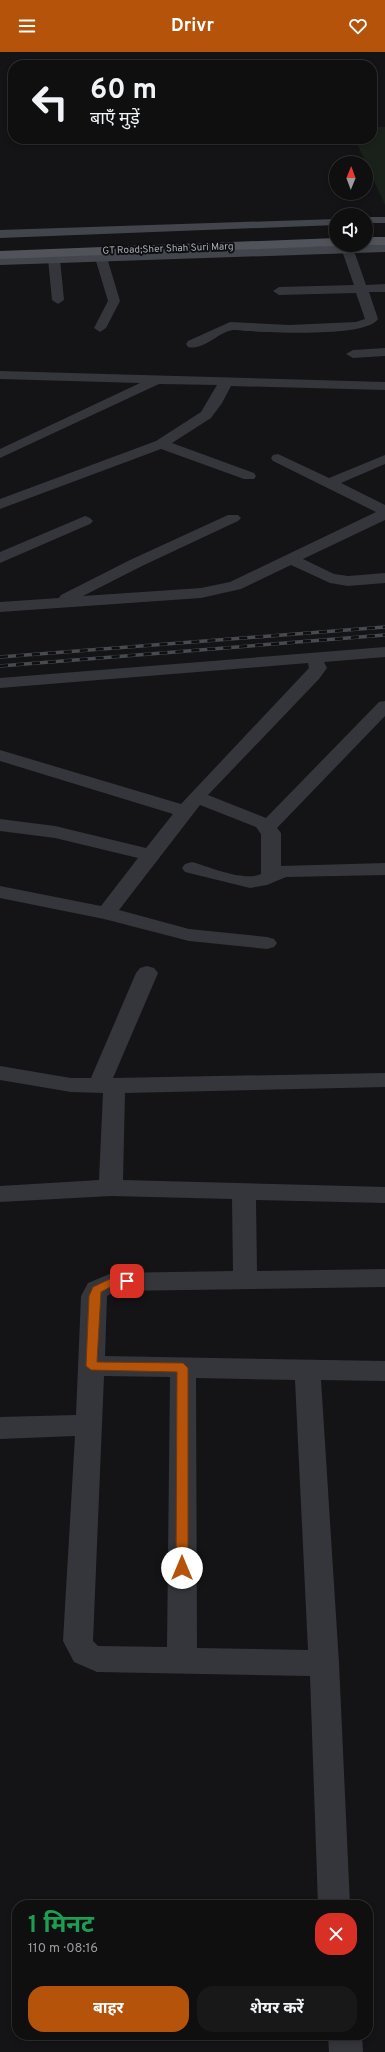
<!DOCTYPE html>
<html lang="hi">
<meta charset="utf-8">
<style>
body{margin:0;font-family:Overpass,"Noto Sans Devanagari",sans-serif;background:#181819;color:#f1f3f6;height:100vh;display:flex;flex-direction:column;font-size:15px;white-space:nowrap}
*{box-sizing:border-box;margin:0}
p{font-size:13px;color:#9b9c9f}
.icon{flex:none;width:22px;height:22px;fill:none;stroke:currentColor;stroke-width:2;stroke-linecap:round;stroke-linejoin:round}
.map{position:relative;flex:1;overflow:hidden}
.drawer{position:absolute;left:12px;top:1848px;width:361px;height:140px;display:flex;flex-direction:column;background:#0f0f10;border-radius:16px;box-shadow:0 2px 6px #0003,0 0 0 1px #2f2f30}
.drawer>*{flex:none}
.top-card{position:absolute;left:8px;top:8px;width:369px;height:84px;border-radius:16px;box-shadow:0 2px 6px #0003,0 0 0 1px #2f2f30;background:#0f0f10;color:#f1f3f6;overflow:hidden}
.needle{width:26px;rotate:1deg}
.buttons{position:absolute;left:329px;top:104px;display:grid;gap:8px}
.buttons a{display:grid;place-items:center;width:44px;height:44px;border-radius:50%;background:#0f0f10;box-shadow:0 2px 6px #0003,0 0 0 1px #2f2f30;font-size:20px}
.pin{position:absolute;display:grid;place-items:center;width:34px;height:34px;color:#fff;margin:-17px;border-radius:8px;box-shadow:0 2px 6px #0006}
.me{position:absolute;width:44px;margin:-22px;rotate:0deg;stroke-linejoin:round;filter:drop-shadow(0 0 3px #0008)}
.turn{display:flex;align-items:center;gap:14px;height:84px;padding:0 16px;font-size:18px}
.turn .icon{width:52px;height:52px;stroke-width:2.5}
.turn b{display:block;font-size:28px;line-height:34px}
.round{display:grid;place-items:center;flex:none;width:42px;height:42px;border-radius:16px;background:#181819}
.headline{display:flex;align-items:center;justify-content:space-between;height:68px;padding:0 16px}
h1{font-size:24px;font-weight:700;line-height:30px;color:#1e9e55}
.button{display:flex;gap:8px;margin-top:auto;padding:8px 16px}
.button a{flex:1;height:46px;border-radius:16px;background:#b45309;color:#fff;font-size:16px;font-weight:700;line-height:46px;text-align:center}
.button a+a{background:#181819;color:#f1f3f6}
header{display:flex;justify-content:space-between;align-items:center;height:52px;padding:0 16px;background:#b45309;color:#fff;font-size:18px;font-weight:700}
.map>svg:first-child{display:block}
.green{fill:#1a211a}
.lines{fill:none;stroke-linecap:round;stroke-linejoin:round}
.minor{fill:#34363b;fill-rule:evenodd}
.secondary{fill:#42454b;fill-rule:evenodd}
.primary{fill:#50535a;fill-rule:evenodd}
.rail-casing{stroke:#474a50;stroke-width:3.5}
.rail{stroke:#0f0f11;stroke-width:2.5;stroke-dasharray:8;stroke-linecap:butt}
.route{fill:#b45309;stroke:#753606}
.labels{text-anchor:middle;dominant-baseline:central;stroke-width:4;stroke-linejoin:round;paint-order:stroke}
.far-street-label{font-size:10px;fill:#a4acb7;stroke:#0f0f11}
</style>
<header><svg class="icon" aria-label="menu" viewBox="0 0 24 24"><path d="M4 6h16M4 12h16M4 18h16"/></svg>Drivr<svg class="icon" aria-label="heart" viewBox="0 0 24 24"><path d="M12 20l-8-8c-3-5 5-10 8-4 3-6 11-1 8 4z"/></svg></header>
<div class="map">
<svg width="385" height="2000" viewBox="0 0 385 2000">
<rect width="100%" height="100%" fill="#141416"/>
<!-- green -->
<path class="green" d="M372,75H385V153L355,87H372Z"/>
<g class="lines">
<!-- minor -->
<path class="minor" d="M340,193H352L366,233L385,232V240H369L378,267C366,286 270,280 245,279C241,278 237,278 233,278C218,280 204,299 188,295L186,292L188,289L230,270L289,273L356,270L365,267L356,241L279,243L273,239L279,235L354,233Z
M99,195L105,199L120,249L106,276L100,280L94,276L108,249L93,199Z
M54,203L60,207L64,248L58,252L52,248L48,207Z
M385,296V304L353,306L346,302L353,298Z
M0,319L385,330V338L231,334L222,351L211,366L172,391L254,421L256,424L254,427H244L161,397L0,457V447L156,389L201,360L217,333L159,332L0,406V397L140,331L0,327Z
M278,402L329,426L385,403V412L341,431L385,453V468L303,507L334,522L348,524L385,521V531L348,534L330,531L291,513L241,537L201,546L0,560V550L59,546L61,543L130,508L228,463H238L241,466L238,469L142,514L83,544L201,536L230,530L376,460L273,409L271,406L273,403Z
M85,464L90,466L93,469L90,472L0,511V500Z
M385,595V605L324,610L327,616L319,627L208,743L266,766L379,650L385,649V664L277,776L281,781V814L385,811V823L286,825L267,833L250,836L185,820L182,816L185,812L192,810C210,815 244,830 261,822V782L256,775L200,753L119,858L189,877L267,885L274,887L277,891L274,895L267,897L189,889L104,867L0,846V834L101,854L138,806L55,786L0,779V767L55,774L146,796L173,762L0,709V698L181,752L309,616L308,611L0,636V626Z
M147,914L154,916L158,921L113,1026L385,1021V1035L125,1041L123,1128L385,1135V1151L256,1148L257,1219L385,1217V1235L116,1239L107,1244L105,1304L385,1309V1329L321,1328L339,1611L350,1853H318L310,1624L97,1620L74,1610L63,1589L75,1384L0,1387V1365L76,1363L81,1244L88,1231L112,1221L233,1219L232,1147L111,1144L0,1150V1134L99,1128L103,1041L71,1040L0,1028V1014L71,1026H91L136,921L140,916ZM104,1324L170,1325L167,1595L98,1594L93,1589ZM196,1326L295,1328L308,1598L197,1596Z
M328,1983H362L363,2000H329Z"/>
<!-- secondary -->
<path class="secondary" d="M366,165H385V171H366Z
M336,167V173L0,186V178Z
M385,192V200L0,213V205Z"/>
<!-- primary -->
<path class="primary" d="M366,185H385V193H366Z
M336,186V193H338L336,194L0,207V199Z"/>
<!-- rail casing -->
<g class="rail-casing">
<path id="rail" d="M0,605L385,575
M0,614L385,583"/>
</g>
<!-- rail -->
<use href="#rail" class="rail"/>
</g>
<!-- route -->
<path class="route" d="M112,1226H127L132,1229L127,1233H114L101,1240L97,1310L183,1311L188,1316V1516L186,1519L182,1521L178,1519L176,1516L177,1320L91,1318L86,1314L89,1244L93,1235Z"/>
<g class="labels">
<!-- far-street labels -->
<g class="far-street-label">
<text transform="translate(168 197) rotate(-2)">GT Road;Sher Shah Suri Marg</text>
</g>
</g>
</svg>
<div class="buttons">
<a><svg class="needle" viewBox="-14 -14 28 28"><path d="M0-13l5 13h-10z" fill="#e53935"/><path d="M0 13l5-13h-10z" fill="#9b9c9f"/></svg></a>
<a><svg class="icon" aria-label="sound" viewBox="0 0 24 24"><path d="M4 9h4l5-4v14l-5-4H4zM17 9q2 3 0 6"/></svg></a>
</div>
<div class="pin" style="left:127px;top:1229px;background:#d93025"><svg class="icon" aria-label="arrive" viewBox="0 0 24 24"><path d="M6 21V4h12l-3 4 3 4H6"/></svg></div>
<svg class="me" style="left:182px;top:1516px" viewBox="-20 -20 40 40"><circle r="19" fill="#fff"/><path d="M0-13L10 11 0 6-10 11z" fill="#b45309"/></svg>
<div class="top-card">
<div class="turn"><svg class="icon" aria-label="left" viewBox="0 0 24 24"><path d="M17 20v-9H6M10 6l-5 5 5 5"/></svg><div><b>60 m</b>बाएँ मुड़ें</div></div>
</div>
<section class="drawer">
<div class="headline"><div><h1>1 मिनट</h1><p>110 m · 08:16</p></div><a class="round" style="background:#d93025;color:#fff"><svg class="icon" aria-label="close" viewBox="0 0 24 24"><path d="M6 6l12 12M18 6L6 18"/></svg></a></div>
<div class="button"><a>बाहर</a><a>शेयर करें</a></div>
</section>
</div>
